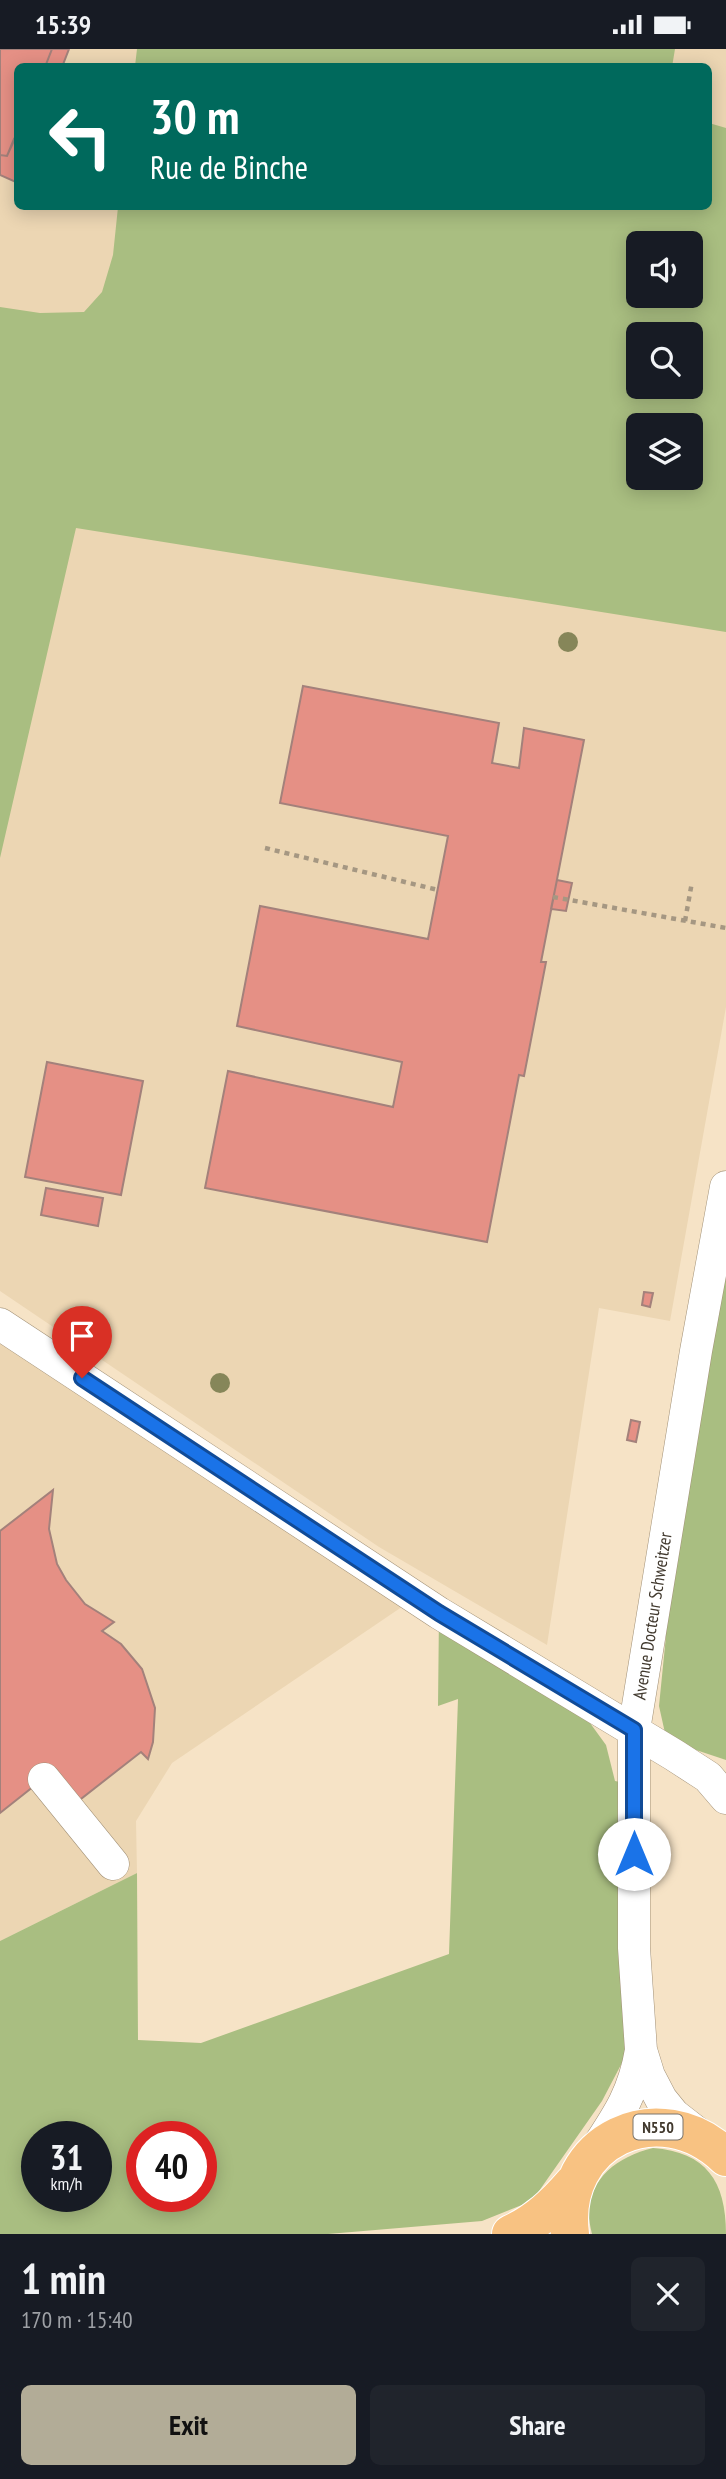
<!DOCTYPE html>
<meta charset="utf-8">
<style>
body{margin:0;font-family:"PT Sans Narrow",sans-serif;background:#20242c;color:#f1f3f6;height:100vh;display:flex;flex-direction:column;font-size:26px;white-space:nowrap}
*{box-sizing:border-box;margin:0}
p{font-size:23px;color:#9ea1a6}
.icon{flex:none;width:38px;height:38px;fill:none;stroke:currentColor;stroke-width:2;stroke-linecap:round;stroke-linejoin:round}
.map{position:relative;height:2185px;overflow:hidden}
.details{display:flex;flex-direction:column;background:#171b24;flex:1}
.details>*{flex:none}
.banner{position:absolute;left:14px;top:14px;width:698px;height:147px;border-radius:10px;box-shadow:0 4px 18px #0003;background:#00695c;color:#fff;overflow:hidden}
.buttons{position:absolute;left:626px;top:182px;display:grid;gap:14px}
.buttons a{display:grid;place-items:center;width:77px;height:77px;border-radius:10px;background:#171b24;box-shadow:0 4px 18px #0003;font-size:35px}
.speed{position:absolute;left:21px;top:2072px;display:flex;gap:14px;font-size:35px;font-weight:700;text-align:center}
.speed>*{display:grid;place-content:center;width:91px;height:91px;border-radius:50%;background:#171b24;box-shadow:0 4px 18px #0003;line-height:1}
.speed small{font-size:18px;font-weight:400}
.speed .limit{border:10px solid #d22;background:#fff;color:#111}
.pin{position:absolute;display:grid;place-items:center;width:60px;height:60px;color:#fff;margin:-72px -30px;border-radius:50% 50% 50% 0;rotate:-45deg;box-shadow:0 0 7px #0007}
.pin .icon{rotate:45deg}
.me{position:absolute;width:77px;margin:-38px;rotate:0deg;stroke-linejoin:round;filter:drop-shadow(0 0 5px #0008)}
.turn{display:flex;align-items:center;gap:24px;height:147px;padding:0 21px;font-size:32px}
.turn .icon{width:91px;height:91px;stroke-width:2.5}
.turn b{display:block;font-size:49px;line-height:60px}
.round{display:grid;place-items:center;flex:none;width:74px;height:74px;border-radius:10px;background:#20242c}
.headline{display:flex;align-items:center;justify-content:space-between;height:119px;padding:0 21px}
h1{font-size:42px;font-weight:700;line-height:52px}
.primary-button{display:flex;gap:14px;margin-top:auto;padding:14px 21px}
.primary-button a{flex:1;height:80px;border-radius:10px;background:#b2ac97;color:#111;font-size:28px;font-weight:700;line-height:80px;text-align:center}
.primary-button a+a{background:#20242c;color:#f1f3f6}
.status{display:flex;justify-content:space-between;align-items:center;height:49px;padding:0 35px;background:#171b24;direction:ltr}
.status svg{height:19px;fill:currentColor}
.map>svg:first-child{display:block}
.built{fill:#ecd6b3;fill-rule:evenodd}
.green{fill:#a9be81;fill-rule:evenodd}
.building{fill:#e59085;stroke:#a3817b;stroke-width:2}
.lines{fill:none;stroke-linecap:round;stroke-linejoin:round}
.minor-casing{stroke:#a29177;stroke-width:33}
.major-casing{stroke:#fff;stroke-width:40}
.path{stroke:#a59782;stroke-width:4.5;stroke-dasharray:5 5;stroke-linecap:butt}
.minor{stroke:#fff;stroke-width:32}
.major{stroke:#f8c282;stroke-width:38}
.tree{fill:#868659}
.route-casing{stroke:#114b97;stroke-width:18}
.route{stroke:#1a73e8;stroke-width:12}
.labels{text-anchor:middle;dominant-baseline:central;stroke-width:5;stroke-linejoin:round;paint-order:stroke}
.shield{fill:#fff;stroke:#7a746d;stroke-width:2}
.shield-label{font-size:16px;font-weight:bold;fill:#41392e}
.street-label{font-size:18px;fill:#41392e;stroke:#fff}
</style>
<div class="status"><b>15:39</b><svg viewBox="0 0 49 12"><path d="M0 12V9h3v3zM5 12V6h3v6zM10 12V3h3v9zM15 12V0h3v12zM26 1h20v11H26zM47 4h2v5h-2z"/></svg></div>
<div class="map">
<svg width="726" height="2185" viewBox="0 0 726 2185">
<rect width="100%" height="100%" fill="#f6e3c6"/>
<!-- built -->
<path class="built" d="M0,0H726V958L670,1272L599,1259L547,1596L379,1498L0,1242ZM18,18H709V158H18ZM639,194H691V247H639ZM639,285H691V338H639ZM639,376H691V429H639Z
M0,1275L415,1549L172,1714L136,1772L137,1824L0,1892Z"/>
<!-- green -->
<path class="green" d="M137,0H675L672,18L135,17Z
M709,74L726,79V583L76,479L0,809V258L40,264L84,263L102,243L113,206L118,158H709ZM639,194H691V247H639ZM639,285H691V338H639ZM639,376H691V429H639Z
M726,1220V1711L684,1697L665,1684L659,1657L666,1587L649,1585Z
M439,1564L542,1644L590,1674L606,1696L615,1732L634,1736L641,2001L624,2010L602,2052L532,2152L482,2172L328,2185H0V1892L137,1824L138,1991L201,1994L449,1905L458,1650L438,1657ZM37,2088H96V2147H37ZM142,2088H201V2147H142Z
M653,2099C706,2103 726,2132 726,2185H592C579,2138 611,2109 653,2099Z"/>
<!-- building -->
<path class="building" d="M0,0H52L45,18H18V83L7,107L0,106Z
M52,0H69L62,18H45Z
M14,90L18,92V134L0,126V106L7,107Z
M303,637L499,674L492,714L519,719L524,679L584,691L541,913H546L524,1027L519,1026L487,1193L205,1139L228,1022L393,1058L402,1013L237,977L260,857L428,890L448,787L280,754Z
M557,831L572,834L566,862L551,860Z
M47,1013L143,1032L121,1146L25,1128Z
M46,1139L103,1149L98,1177L41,1166Z
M644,1243L653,1244L650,1258L642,1256Z
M631,1371L640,1373L636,1393L627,1391Z
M53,1441L49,1480L57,1515L66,1531L85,1555L114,1573L102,1582L121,1595L142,1620L155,1659L153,1693L148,1710L141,1703L77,1753L53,1722L0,1764V1482Z"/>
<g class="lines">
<!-- minor casing -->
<g class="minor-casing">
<path id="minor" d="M0,1275L439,1564L674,1706L708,1728L726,1749
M44,1730L113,1815
M701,2087L674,2066L661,2050L649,2027L641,2001L634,1899V1681L696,1302L726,1138
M594,2103C618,2067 634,2044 641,2001"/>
</g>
<!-- major casing -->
<g class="major-casing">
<path id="major" d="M511,2185C537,2173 555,2156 574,2134
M570,2185C558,2091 659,2044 726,2108"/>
</g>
<!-- path -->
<path class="path" d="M265,799L438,841
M553,848L726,879
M685,872L692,833"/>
<!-- minor -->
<use href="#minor" class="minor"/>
<!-- major -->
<use href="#major" class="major"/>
</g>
<!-- trees -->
<g class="tree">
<circle cx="568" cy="593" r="10"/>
<circle cx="220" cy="1334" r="10"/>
</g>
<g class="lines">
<!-- route casing -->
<g class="route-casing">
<path id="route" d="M82,1329L439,1564L634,1681V1805"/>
</g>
<!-- route -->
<use href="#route" class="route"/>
</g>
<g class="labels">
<!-- shield labels -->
<rect class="shield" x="633.5" y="2065.5" width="49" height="25" rx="5"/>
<g class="shield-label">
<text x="658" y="2078">N550</text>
</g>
<!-- street labels -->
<g class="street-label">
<text transform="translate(652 1567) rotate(-81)">Avenue Docteur Schweitzer</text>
</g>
</g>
</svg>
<div class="buttons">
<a><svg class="icon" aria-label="sound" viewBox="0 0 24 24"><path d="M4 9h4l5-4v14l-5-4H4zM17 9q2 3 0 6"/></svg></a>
<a><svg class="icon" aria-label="search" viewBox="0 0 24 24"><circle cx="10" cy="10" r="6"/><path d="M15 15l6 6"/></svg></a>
<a><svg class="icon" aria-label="layers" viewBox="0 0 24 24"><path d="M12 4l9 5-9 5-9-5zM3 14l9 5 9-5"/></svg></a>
</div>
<div class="speed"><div>31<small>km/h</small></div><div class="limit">40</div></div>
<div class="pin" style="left:82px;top:1329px;background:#d93025"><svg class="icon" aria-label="arrive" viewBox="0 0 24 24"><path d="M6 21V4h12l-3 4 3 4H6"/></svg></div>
<svg class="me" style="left:634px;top:1805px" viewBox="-20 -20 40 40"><circle r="19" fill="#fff"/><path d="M0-13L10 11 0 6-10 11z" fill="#1a73e8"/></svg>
<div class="banner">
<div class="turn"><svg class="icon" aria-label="left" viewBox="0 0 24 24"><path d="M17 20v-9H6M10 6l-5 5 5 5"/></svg><div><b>30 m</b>Rue de Binche</div></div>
</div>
</div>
<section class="details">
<div class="headline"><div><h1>1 min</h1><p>170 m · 15:40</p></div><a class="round"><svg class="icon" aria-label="close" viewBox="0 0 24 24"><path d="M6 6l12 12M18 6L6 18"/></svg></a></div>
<div class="primary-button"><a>Exit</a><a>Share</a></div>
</section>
